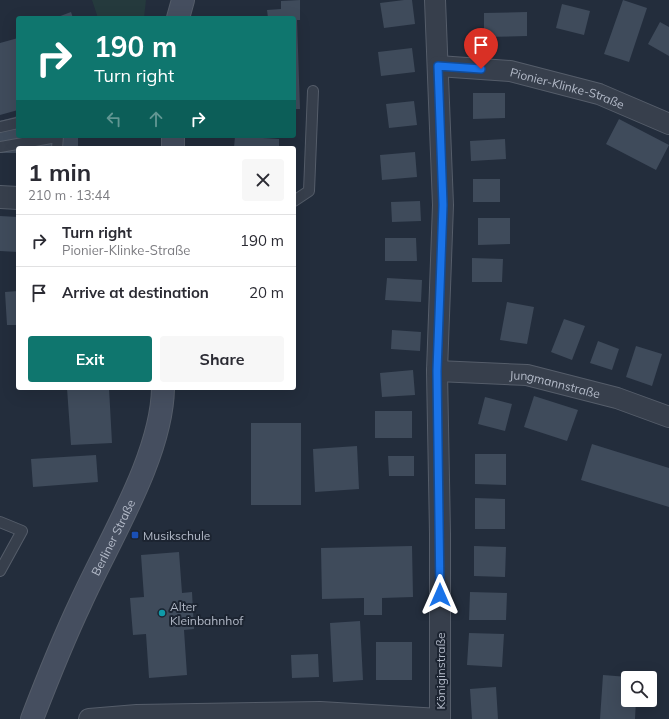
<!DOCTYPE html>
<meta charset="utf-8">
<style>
body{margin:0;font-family:Mulish,sans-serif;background:#f7f7f7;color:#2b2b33;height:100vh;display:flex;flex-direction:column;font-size:15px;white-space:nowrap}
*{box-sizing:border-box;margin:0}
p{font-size:13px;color:#7c7c81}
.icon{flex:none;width:22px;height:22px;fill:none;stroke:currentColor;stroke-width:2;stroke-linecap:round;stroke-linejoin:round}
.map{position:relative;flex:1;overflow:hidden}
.sheet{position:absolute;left:16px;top:146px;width:280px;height:244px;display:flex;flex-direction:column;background:#fff;border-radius:4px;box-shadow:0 4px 16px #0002}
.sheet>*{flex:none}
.banner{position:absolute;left:16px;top:16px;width:280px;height:122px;border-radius:4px;box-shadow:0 4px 16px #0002;background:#0f766e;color:#fff;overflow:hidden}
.tools{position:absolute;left:621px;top:671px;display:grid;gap:8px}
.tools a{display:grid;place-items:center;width:36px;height:36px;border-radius:4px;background:#fff;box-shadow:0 4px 16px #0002;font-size:20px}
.pin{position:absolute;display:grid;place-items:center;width:34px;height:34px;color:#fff;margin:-41px -17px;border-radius:50% 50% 50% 0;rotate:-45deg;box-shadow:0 0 4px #0007}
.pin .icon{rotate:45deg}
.me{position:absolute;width:44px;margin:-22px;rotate:0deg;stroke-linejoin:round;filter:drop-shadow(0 0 3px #0008)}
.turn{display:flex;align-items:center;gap:14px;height:84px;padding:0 12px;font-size:18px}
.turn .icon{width:52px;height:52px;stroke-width:2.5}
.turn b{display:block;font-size:28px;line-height:34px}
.lanes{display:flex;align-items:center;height:38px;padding:0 12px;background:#0003;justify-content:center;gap:20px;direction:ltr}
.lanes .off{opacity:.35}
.round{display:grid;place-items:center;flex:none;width:42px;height:42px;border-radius:4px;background:#f7f7f7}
.headline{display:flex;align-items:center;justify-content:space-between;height:68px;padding:0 12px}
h1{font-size:24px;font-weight:700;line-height:30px}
.action{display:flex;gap:8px;margin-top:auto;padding:8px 12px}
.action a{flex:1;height:46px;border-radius:4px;background:#0f766e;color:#fff;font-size:16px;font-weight:700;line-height:46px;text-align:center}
.action a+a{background:#f7f7f7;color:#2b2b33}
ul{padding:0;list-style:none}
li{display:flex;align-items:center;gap:12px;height:52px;padding:0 12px;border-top:1px solid #e1e1e2}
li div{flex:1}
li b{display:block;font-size:15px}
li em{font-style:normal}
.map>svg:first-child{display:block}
.green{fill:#253a3d}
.building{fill:#3f4b5b}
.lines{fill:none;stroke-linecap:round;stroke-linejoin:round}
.service-casing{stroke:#555d6a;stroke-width:12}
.minor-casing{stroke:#555d6a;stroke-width:22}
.tertiary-casing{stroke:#555d6a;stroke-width:24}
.secondary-casing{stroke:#555d6a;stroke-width:24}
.service{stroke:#373f4c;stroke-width:10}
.minor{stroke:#373f4c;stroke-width:20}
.tertiary{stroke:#373f4c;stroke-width:22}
.secondary{stroke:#454e5f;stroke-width:22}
.route-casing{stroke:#114b97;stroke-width:10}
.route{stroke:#1a73e8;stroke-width:7}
.transit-dot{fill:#1a4fb4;stroke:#1c2431;stroke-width:1.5}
.culture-dot{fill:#0f9aa8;stroke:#1c2431;stroke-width:1.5}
.labels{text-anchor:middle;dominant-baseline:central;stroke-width:4;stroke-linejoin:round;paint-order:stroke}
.street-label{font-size:12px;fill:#b3bac8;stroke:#1c2431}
.poi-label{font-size:12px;fill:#b3bac8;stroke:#1c2431;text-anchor:start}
</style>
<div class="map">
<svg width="669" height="719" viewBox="0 0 669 719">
<rect width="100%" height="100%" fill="#232d3c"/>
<!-- green -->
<path class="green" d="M92,0H146L144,18H98Z"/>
<!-- building -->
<path class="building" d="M300,0V20H297L300,109H294V18H268L267,10L281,9V1Z
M404,0H412L415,24L384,28L380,3Z
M623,0L647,8L629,62L604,54Z
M562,4L590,11L584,35L556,28Z
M71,12L73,18H55Z
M527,12V36L484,37V13Z
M660,22L669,27V56L648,44Z
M18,38V110L0,115V43Z
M412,48L415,72L381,76L378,52Z
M473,93H505V118L473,119Z
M414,101L417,125L389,128L386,104Z
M18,116V136H78V146L71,148H18V153H0V121Z
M619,119L669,145L656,170L606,144Z
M235,136H263V138L279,139V148H234Z
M505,139L506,159L471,161L470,141Z
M415,152L417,177L382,180L380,155Z
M473,179H500V202H473Z
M420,201L421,221L392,222L391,202Z
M0,216L18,217V252L0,251Z
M478,218H510V244L478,245Z
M385,238H416L417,261H385Z
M472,258L503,259L502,282H472Z
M387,278L422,280L421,302L385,300Z
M18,291V325H7L5,292Z
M507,302L534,307L527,344L500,340Z
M564,319L585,326L572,360L551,352Z
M392,330L421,332L420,351L391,349Z
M598,341L619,349L612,370L590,363Z
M636,346L662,354L652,386L626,377Z
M413,370L415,395L382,397L380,373Z
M67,388H109L112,443L71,445Z
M534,396L578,410L567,441L524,427Z
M485,397L512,404L505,431L478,424Z
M375,411H412V438H375Z
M251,423H301V505H251Z
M592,444L669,468V507L581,480Z
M357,446L359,489L315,492L313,449Z
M475,454H506V485L475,484Z
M96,455L98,482L33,487L31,459Z
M388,456H414V476H389Z
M475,498L505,499V529H475Z
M412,546L413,597L382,598V615H364V598L322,599L321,548Z
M474,546L506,547L505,577L474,576Z
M179,552L182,593L192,592L194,629L184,630L187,675L149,678L146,634L133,635L130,598L144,597L141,555Z
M470,592L507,593L506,620H469Z
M360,621L363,680L333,682L330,623Z
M469,633L504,634L502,667L467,665Z
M376,642H412V680H376Z
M318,654L319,677L292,678L291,655Z
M603,675L628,677V700H636L635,719H600Z
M496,687L498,719H472L470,689Z"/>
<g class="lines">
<!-- service casing -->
<g class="service-casing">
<path id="service" d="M0,127L18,123
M0,147L57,137
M57,148L58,136
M294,201L309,191L313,91
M0,522L22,531L0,571"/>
</g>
<!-- minor casing -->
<g class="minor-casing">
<g id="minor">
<path d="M435,0L443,205L437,371L440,534V719"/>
<path id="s1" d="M438,66L510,71L599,94L669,124"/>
<path id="s2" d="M437,371L527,375L617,398L669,417"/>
<path d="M89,719L137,715L320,712L440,719"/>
</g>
</g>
<!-- tertiary casing -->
<g class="tertiary-casing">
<path id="tertiary" d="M0,197L18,198"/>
</g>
<!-- secondary casing -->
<g class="secondary-casing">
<g id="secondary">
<path d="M178,18L183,0"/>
<path d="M173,148V136"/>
<path id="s3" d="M32,719C47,680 63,640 81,602C109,540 162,456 163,388"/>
</g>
</g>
<!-- service -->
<use href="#service" class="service"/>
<!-- minor -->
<use href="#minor" class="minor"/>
<!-- tertiary -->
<use href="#tertiary" class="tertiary"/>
<!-- secondary -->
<use href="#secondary" class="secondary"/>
</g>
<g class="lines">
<!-- route casing -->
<g class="route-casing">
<path id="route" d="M440,595L437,371L443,205L438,66L481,69"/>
</g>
<!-- route -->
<use href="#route" class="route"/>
</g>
<!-- markers -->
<rect class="transit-dot" x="131" y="531" width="8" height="8" rx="2"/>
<circle class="culture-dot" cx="162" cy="613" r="4"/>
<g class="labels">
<!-- street labels -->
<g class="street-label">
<text stroke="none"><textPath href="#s1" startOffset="132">Pionier-Klinke-Straße</textPath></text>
<text stroke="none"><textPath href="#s2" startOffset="119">Jungmannstraße</textPath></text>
<text stroke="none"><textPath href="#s3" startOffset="199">Berliner Straße</textPath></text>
<text transform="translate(440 671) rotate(-90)">Königinstraße</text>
</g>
<!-- poi labels -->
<g class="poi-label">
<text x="143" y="535">Musikschule</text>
<text x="170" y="606">Alter<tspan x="170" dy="14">Kleinbahnhof</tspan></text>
</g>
</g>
</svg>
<div class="tools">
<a><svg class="icon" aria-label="search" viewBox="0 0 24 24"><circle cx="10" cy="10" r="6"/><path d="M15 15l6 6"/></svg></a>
</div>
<div class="pin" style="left:481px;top:69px;background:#d93025"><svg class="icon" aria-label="arrive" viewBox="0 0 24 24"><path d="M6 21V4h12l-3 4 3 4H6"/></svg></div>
<svg class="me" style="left:440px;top:595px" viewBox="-20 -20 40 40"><path d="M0-17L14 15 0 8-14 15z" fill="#1a73e8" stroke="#fff" stroke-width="4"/></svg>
<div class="banner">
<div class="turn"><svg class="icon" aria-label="right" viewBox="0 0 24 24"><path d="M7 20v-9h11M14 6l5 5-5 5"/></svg><div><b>190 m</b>Turn right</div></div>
<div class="lanes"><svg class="icon off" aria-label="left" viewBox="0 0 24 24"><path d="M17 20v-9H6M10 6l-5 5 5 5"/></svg><svg class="icon off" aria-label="ahead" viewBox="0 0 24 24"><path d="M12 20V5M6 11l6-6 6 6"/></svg><svg class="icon" aria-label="right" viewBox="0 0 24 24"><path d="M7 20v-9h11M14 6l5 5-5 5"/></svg></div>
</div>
<section class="sheet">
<div class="headline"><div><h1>1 min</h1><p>210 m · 13:44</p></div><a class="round"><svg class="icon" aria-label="close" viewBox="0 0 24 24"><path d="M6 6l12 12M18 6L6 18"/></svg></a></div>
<ul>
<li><svg class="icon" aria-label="right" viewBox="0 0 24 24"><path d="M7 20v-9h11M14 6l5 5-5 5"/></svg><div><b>Turn right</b><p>Pionier-Klinke-Straße</p></div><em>190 m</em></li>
<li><svg class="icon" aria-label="arrive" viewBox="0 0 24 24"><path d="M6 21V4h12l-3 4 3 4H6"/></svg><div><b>Arrive at destination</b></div><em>20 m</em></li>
</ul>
<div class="action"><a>Exit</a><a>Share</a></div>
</section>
</div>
